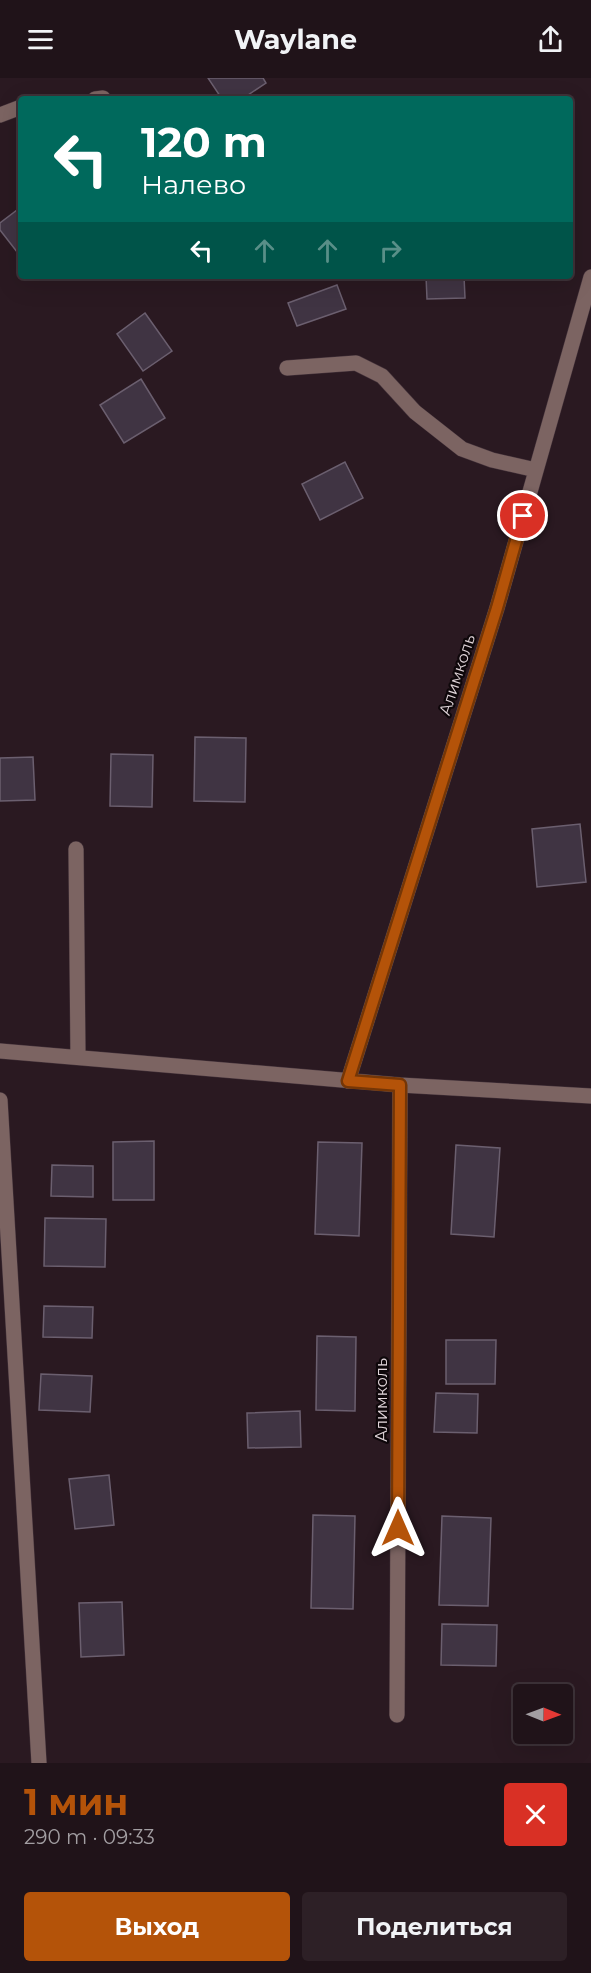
<!DOCTYPE html>
<html lang="ru">
<meta charset="utf-8">
<style>
body{margin:0;font-family:Montserrat,sans-serif;background:#2d2026;color:#f1f3f6;height:100vh;display:flex;flex-direction:column;font-size:22px;white-space:nowrap}
*{box-sizing:border-box;margin:0}
p{font-size:20px;color:#a29ea2}
.icon{flex:none;width:33px;height:33px;fill:none;stroke:currentColor;stroke-width:2;stroke-linecap:round;stroke-linejoin:round}
.map{position:relative;height:1685px;overflow:hidden}
.details{display:flex;flex-direction:column;background:#201319;flex:1}
.details>*{flex:none}
.hud{position:absolute;left:18px;top:18px;width:555px;height:183px;border-radius:6px;box-shadow:0 6px 24px #0002,0 0 0 2px #3d3238;background:#00695c;color:#fff;overflow:hidden}
.needle{width:39px;rotate:91deg}
.tools{position:absolute;left:513px;top:1606px;display:grid;gap:12px}
.tools a{display:grid;place-items:center;width:60px;height:60px;border-radius:6px;background:#201319;box-shadow:0 6px 24px #0002,0 0 0 2px #3d3238;font-size:30px}
.pin{position:absolute;display:grid;place-items:center;width:51px;height:51px;color:#fff;margin:-26px;border:3px solid #fff;border-radius:50%;box-shadow:0 2px 6px #0007}
.me{position:absolute;width:66px;margin:-33px;rotate:0deg;stroke-linejoin:round;filter:drop-shadow(0 0 4px #0008)}
.turn{display:flex;align-items:center;gap:21px;height:126px;padding:0 24px;font-size:27px}
.turn .icon{width:78px;height:78px;stroke-width:2.5}
.turn b{display:block;font-size:42px;line-height:51px}
.lanes{display:flex;align-items:center;height:57px;padding:0 24px;background:#0003;justify-content:center;gap:30px;direction:ltr}
.lanes .off{opacity:.35}
.round{display:grid;place-items:center;flex:none;width:63px;height:63px;border-radius:6px;background:#2d2026}
.headline{display:flex;align-items:center;justify-content:space-between;height:102px;padding:0 24px}
h1{font-size:36px;font-weight:700;line-height:45px;color:#b45309}
.cta{display:flex;gap:12px;margin-top:auto;padding:12px 24px}
.cta a{flex:1;height:69px;border-radius:6px;background:#b45309;color:#fff;font-size:24px;font-weight:700;line-height:69px;text-align:center}
.cta a+a{background:#2d2026;color:#f1f3f6}
header{display:flex;justify-content:space-between;align-items:center;height:78px;padding:0 24px;background:#201319;font-size:27px;font-weight:700}
.map>svg:first-child{display:block}
.building{fill:#403443;stroke:#6b5f6f;stroke-width:1.5}
.lines{fill:none;stroke-linecap:round;stroke-linejoin:round}
.minor-casing{stroke:#44333b;stroke-width:16}
.minor{stroke:#7c6462;stroke-width:15}
.route-casing{stroke:#753606;stroke-width:15}
.route{stroke:#b45309;stroke-width:10}
.labels{text-anchor:middle;dominant-baseline:central;stroke-width:4.5;stroke-linejoin:round;paint-order:stroke}
.street-label{font-size:16px;fill:#e1d5da;stroke:#0e070a}
</style>
<header><svg class="icon" aria-label="menu" viewBox="0 0 24 24"><path d="M4 6h16M4 12h16M4 18h16"/></svg>Waylane<svg class="icon" aria-label="share" viewBox="0 0 24 24"><path d="M12 15V3M7 8l5-5 5 5M5 13v7h14v-7"/></svg></header>
<div class="map">
<svg width="591" height="1685" viewBox="0 0 591 1685">
<rect width="100%" height="100%" fill="#2a1921"/>
<!-- building -->
<path class="building" d="M208,0H263L266,5L242,21H222Z
M21,129V179L0,152V145Z
M426,198H464L465,220L427,221Z
M337,207L346,231L297,248L288,225Z
M145,235L172,273L143,293L117,256Z
M141,301L165,340L124,365L100,327Z
M345,384L363,420L320,442L302,406Z
M195,659L246,660L245,724L194,723Z
M111,676L153,677L152,729L110,728Z
M33,679L35,722L0,723V680Z
M580,746L586,804L537,809L532,751Z
M154,1063V1122H113V1064Z
M318,1064L362,1065L359,1158L315,1156Z
M456,1067L500,1070L494,1159L451,1156Z
M52,1087L93,1088V1119L51,1118Z
M45,1140L106,1141L105,1189L44,1188Z
M44,1228L93,1229L92,1260L43,1259Z
M317,1258L356,1259L355,1333L316,1332Z
M446,1262H496L495,1306H446Z
M41,1296L92,1298L90,1334L39,1332Z
M436,1315L478,1316L477,1355L434,1354Z
M300,1333L301,1369L248,1370L247,1335Z
M109,1397L114,1447L75,1451L69,1401Z
M313,1437L355,1438L353,1531L311,1530Z
M442,1438L491,1440L488,1528L439,1527Z
M122,1524L124,1577L81,1579L79,1525Z
M442,1546L497,1547L496,1588L441,1587Z"/>
<g class="lines">
<!-- minor casing -->
<g class="minor-casing">
<path id="minor" d="M95,21L103,20
M0,37L21,29
M287,290L356,285L382,298L415,334L462,371L492,382L536,392
M76,771L78,979
M0,973L400,1007L591,1018
M348,1003L497,530L591,199
M0,1022L39,1685
M397,1637L400,1007"/>
</g>
<!-- minor -->
<use href="#minor" class="minor"/>
</g>
<g class="lines">
<!-- route casing -->
<g class="route-casing">
<path id="route" d="M398,1450L400,1007L348,1003L497,530L523,438"/>
</g>
<!-- route -->
<use href="#route" class="route"/>
</g>
<g class="labels">
<!-- street labels -->
<g class="street-label">
<text transform="translate(457 597) rotate(-72)">Алимколь</text>
<text transform="translate(381 1322) rotate(-90)">Алимколь</text>
</g>
</g>
</svg>
<div class="tools">
<a><svg class="needle" viewBox="-14 -14 28 28"><path d="M0-13l5 13h-10z" fill="#e53935"/><path d="M0 13l5-13h-10z" fill="#a29ea2"/></svg></a>
</div>
<div class="pin" style="left:523px;top:438px;background:#d93025"><svg class="icon" aria-label="arrive" viewBox="0 0 24 24"><path d="M6 21V4h12l-3 4 3 4H6"/></svg></div>
<svg class="me" style="left:398px;top:1450px" viewBox="-20 -20 40 40"><path d="M0-17L14 15 0 8-14 15z" fill="#b45309" stroke="#fff" stroke-width="4"/></svg>
<div class="hud">
<div class="turn"><svg class="icon" aria-label="left" viewBox="0 0 24 24"><path d="M17 20v-9H6M10 6l-5 5 5 5"/></svg><div><b>120 m</b>Налево</div></div>
<div class="lanes"><svg class="icon" aria-label="left" viewBox="0 0 24 24"><path d="M17 20v-9H6M10 6l-5 5 5 5"/></svg><svg class="icon off" aria-label="ahead" viewBox="0 0 24 24"><path d="M12 20V5M6 11l6-6 6 6"/></svg><svg class="icon off" aria-label="ahead" viewBox="0 0 24 24"><path d="M12 20V5M6 11l6-6 6 6"/></svg><svg class="icon off" aria-label="right" viewBox="0 0 24 24"><path d="M7 20v-9h11M14 6l5 5-5 5"/></svg></div>
</div>
</div>
<section class="details">
<div class="headline"><div><h1>1 мин</h1><p>290 m · 09:33</p></div><a class="round" style="background:#d93025;color:#fff"><svg class="icon" aria-label="close" viewBox="0 0 24 24"><path d="M6 6l12 12M18 6L6 18"/></svg></a></div>
<div class="cta"><a>Выход</a><a>Поделиться</a></div>
</section>
